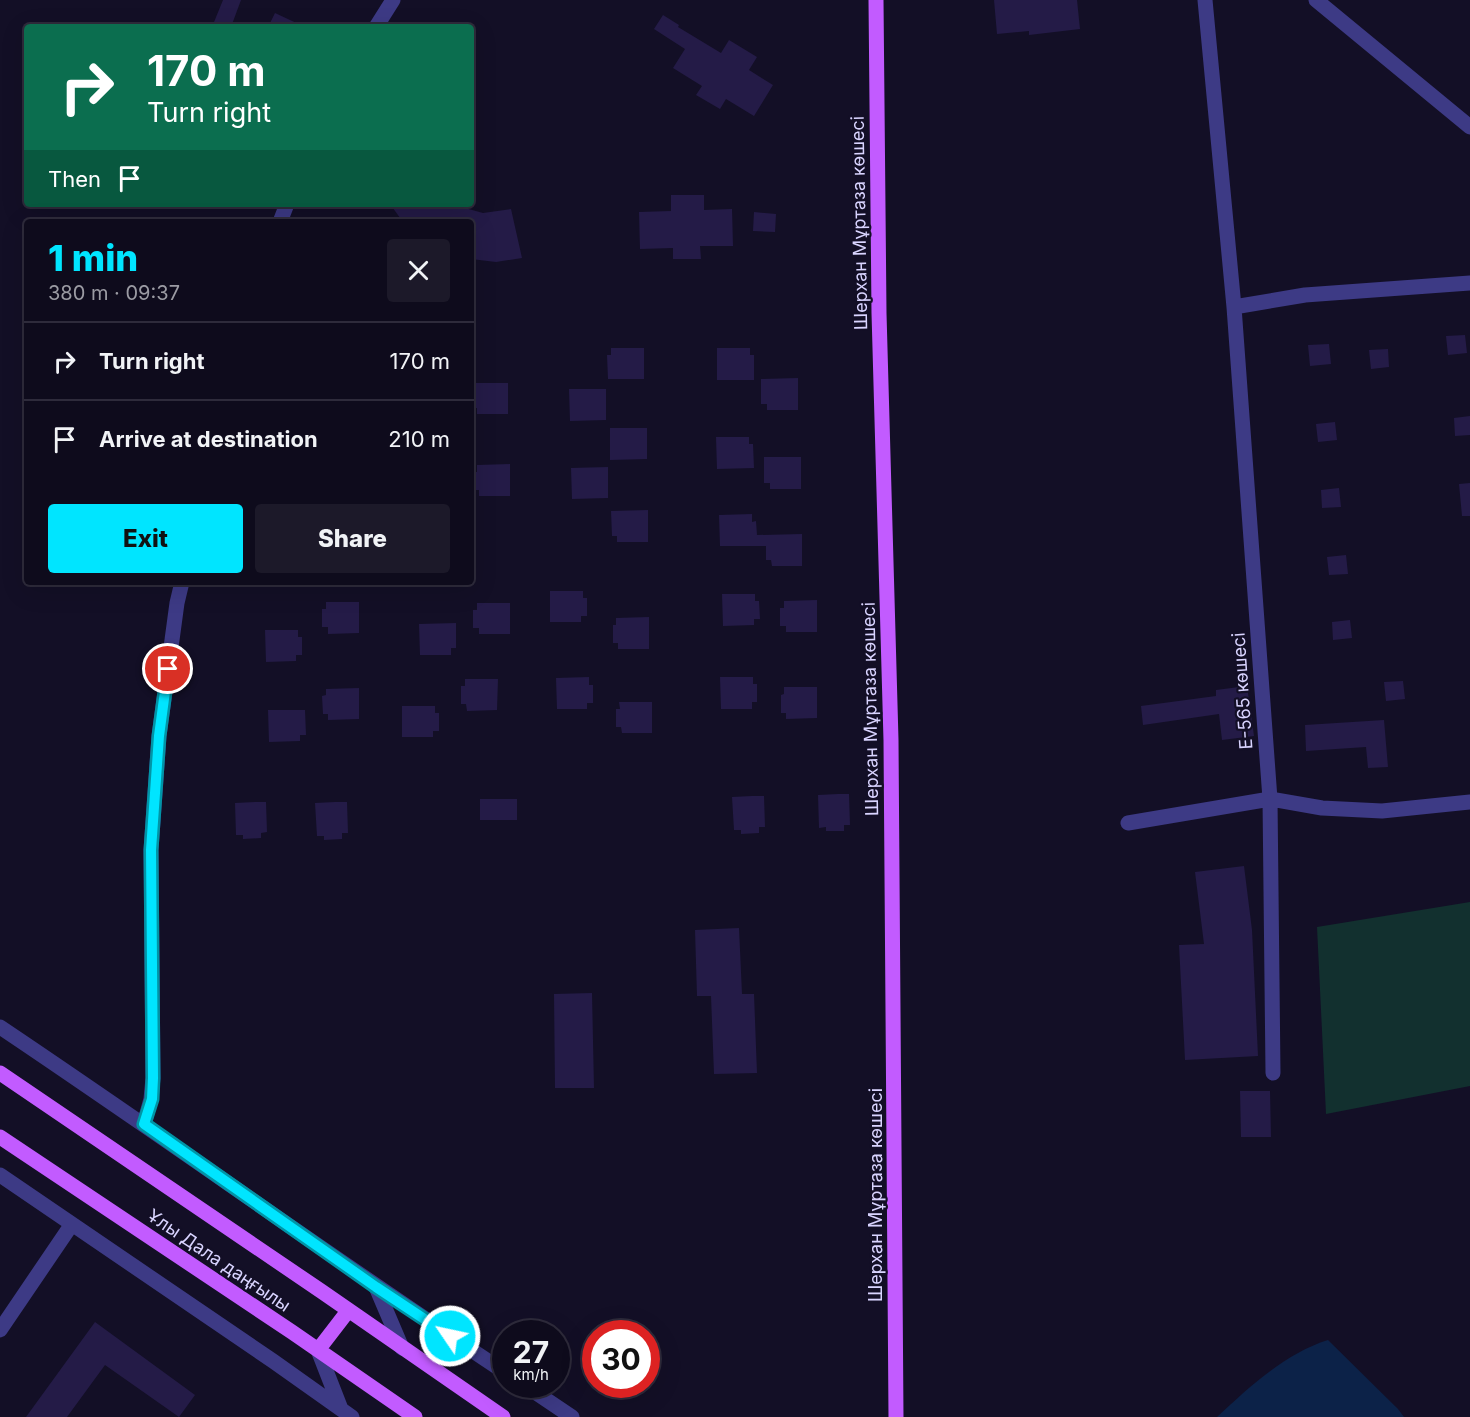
<!DOCTYPE html>
<meta charset="utf-8">
<style>
body{margin:0;font-family:Inter,sans-serif;background:#1c1929;color:#f1f3f6;height:100vh;display:flex;flex-direction:column;font-size:22px;white-space:nowrap}
*{box-sizing:border-box;margin:0}
p{font-size:20px;color:#9b9ba3}
.icon{flex:none;width:33px;height:33px;fill:none;stroke:currentColor;stroke-width:2;stroke-linecap:round;stroke-linejoin:round}
.map{position:relative;flex:1;overflow:hidden}
.panel{position:absolute;left:24px;top:219px;width:450px;height:366px;display:flex;flex-direction:column;background:#0e0b1c;border-radius:6px;box-shadow:0 6px 24px #0002,0 0 0 2px #2e2b3b}
.panel>*{flex:none}
.banner{position:absolute;left:24px;top:24px;width:450px;height:183px;border-radius:6px;box-shadow:0 6px 24px #0002,0 0 0 2px #2e2b3b;background:#0b6e4f;color:#fff;overflow:hidden}
.speed{position:absolute;left:492px;top:1320px;display:flex;gap:12px;font-size:30px;font-weight:700;text-align:center}
.speed>*{display:grid;place-content:center;width:78px;height:78px;border-radius:50%;background:#0e0b1c;box-shadow:0 6px 24px #0002,0 0 0 2px #2e2b3b;line-height:1}
.speed small{font-size:15px;font-weight:400}
.speed .limit{border:9px solid #d22;background:#fff;color:#111}
.pin{position:absolute;display:grid;place-items:center;width:51px;height:51px;color:#fff;margin:-26px;border:3px solid #fff;border-radius:50%;box-shadow:0 2px 6px #0007}
.me{position:absolute;width:66px;margin:-33px;rotate:304deg;stroke-linejoin:round;filter:drop-shadow(0 0 4px #0008)}
.turn{display:flex;align-items:center;gap:21px;height:126px;padding:0 24px;font-size:27px}
.turn .icon{width:78px;height:78px;stroke-width:2.5}
.turn b{display:block;font-size:42px;line-height:51px}
.then{display:flex;align-items:center;height:57px;padding:0 24px;background:#0003;gap:12px;font-size:22px}
.round{display:grid;place-items:center;flex:none;width:63px;height:63px;border-radius:6px;background:#1c1929}
.overview{display:flex;align-items:center;justify-content:space-between;height:102px;padding:0 24px}
h1{font-size:36px;font-weight:800;line-height:45px;color:#00e5ff}
.cta{display:flex;gap:12px;margin-top:auto;padding:12px 24px}
.cta a{flex:1;height:69px;border-radius:6px;background:#00e5ff;color:#111;font-size:24px;font-weight:800;line-height:69px;text-align:center}
.cta a+a{background:#1c1929;color:#f1f3f6}
ul{padding:0;list-style:none}
li{display:flex;align-items:center;gap:18px;height:78px;padding:0 24px;border-top:2px solid #2e2b3b}
li div{flex:1}
li b{display:block;font-size:22px}
li em{font-style:normal}
.map>svg:first-child{display:block}
.green{fill:#12302f}
.water{fill:#0c2248}
.building{fill:#241b47}
.lines{fill:none;stroke-linecap:round;stroke-linejoin:round}
.minor{stroke:#3d3a85;stroke-width:15}
.major{stroke:#c25bff;stroke-width:15}
.route-casing{stroke:#0095a6;stroke-width:15}
.route{stroke:#00e5ff;stroke-width:10}
.labels{text-anchor:middle;dominant-baseline:central;stroke-width:4.5;stroke-linejoin:round;paint-order:stroke}
.street-label{font-size:18px;fill:#d9d4ff;stroke:#130f26}
</style>
<div class="map">
<svg width="1470" height="1417" viewBox="0 0 1470 1417">
<rect width="100%" height="100%" fill="#130f26"/>
<!-- green -->
<path class="green" d="M1470,902V1086L1326,1114L1317,927Z"/>
<!-- water -->
<path class="water" d="M1328,1340L1398,1409L1404,1417H1217C1249,1387 1286,1353 1328,1340Z"/>
<!-- building -->
<path class="building" d="M223,0H241L231,27H212Z
M994,0H1077L1080,29L1029,35V31L997,34Z
M275,13L305,27H268Z
M663,15L679,25L678,27L721,53L729,40L757,57L749,70L773,85L754,116L726,99L720,109L696,95L702,86L673,68L685,49L654,29Z
M671,195H704V210L732,209L733,246H700L701,259H673V248L640,249L639,212L671,211Z
M390,204H468L465,208L483,213L511,209L522,258L496,262L471,259V222H403Z
M754,212L776,214L775,232L753,231Z
M1465,335L1467,353L1448,355L1446,336Z
M1329,344L1331,364L1310,366L1308,345Z
M611,348H644V379H608L607,355H611Z
M717,348H750V355H754V380H717Z
M1388,349L1389,367L1371,369L1369,350Z
M798,378V410H767V404H761V379Z
M475,383H508V414H477V408H471V390H475Z
M569,389H606V420L570,421Z
M1470,416V435L1455,436L1454,418Z
M1335,422L1337,440L1318,442L1316,424Z
M610,428H647V459L610,460Z
M716,437H749V444H753L754,468L717,469Z
M764,457H801V489H770V483H764Z
M510,464V496H479V490H474L473,472H477V465Z
M608,467V498L572,499L571,468Z
M1470,483V516H1462L1459,484Z
M1339,488L1341,507L1322,508L1321,490Z
M648,510V542H617V536H612L611,511Z
M752,514V522L756,521L757,535L802,534V566H772L771,560H766V546H720L719,515Z
M1346,555L1348,574L1329,575L1327,557Z
M550,591H583V598H587V616H581V622H550Z
M722,594H755V601H759L760,619H754V625L723,626Z
M817,600V632H786V626H780V608H784V601Z
M326,602H359V633L328,634V627H322V609H326Z
M477,603H510V634H479V628H473V610H477Z
M649,617V649H618V643H613V625H616V618Z
M1350,620L1352,638L1333,640L1332,622Z
M456,623V648H451V655H420L419,624Z
M265,630H298V637H302V655H296V661L266,662Z
M589,677V685H593V703H587V709H557L556,678Z
M720,677H753V684H757V702H752V709H721Z
M465,679H498L497,710L467,711L466,704H461V686H465Z
M1403,681L1405,699L1386,701L1384,682Z
M1247,686L1254,736L1222,740L1219,714L1143,725L1141,706L1216,696V690Z
M784,687H817V718L786,719V713H781V695L784,694Z
M359,688V719L328,720V714H323L322,696L326,695V689Z
M619,702H652V733H622L621,727H616V709H620Z
M402,706H435V713H439V731H433V737H402Z
M268,710H305L306,735H300V741L269,742Z
M1384,720L1388,767L1368,768L1366,747L1306,751L1305,725Z
M838,794H849L850,825H844V831H826V827L819,828L818,795Z
M752,796H764L765,827H759V833L741,834V830H734L732,797Z
M480,799H517V820H480Z
M255,802H266L267,832L261,833V838L243,839V835H236L235,803Z
M335,802H347L348,833H342V839L324,840V836H317L315,803Z
M1244,866L1252,930L1258,1056L1185,1060L1179,945L1204,944L1195,872Z
M739,928L742,994H754L757,1073L714,1074L711,996H697L695,930Z
M592,993L594,1088H555L554,994Z
M1240,1091H1270L1271,1137H1241Z
M95,1322L195,1395L179,1417L105,1365L67,1417H26Z"/>
<g class="lines">
<!-- minor -->
<path class="minor" d="M1205,0L1234,307L1270,799L1273,1073
M1316,0L1470,127
M376,27L393,0
M280,222L287,204
M1234,307L1305,295L1470,283
M1128,823L1270,799L1322,808L1382,811L1470,802
M0,1027C170,1141 335,1260 506,1373
M144,1124L151,1099L153,1078L151,850L159,736L177,603L182,582
M0,1175L273,1361L352,1417
M376,1287L402,1348
M0,1330L72,1224
M318,1350L341,1409
M523,1384L572,1417"/>
<!-- major -->
<path class="major" d="M876,0L879,313L891,740L896,1417
M0,1073L321,1291L503,1417
M0,1137L292,1332L415,1417
M318,1350L348,1311"/>
</g>
<g class="lines">
<!-- route casing -->
<g class="route-casing">
<path id="route" d="M168,669L159,736L151,850L153,1078L152,1099L144,1124L376,1287L450,1336"/>
</g>
<!-- route -->
<use href="#route" class="route"/>
</g>
<g class="labels">
<!-- street labels -->
<g class="street-label">
<text transform="translate(859 223) rotate(-91)">Шерхан Мұртаза көшесі</text>
<text transform="translate(1242 691) rotate(-94)">Е-565 көшесі</text>
<text transform="translate(870 709) rotate(-91)">Шерхан Мұртаза көшесі</text>
<text transform="translate(875 1195) rotate(-90)">Шерхан Мұртаза көшесі</text>
<text transform="translate(219 1260) rotate(34)">Ұлы Дала даңғылы</text>
</g>
</g>
</svg>
<div class="speed"><div>27<small>km/h</small></div><div class="limit">30</div></div>
<div class="pin" style="left:168px;top:669px;background:#d93025"><svg class="icon" aria-label="arrive" viewBox="0 0 24 24"><path d="M6 21V4h12l-3 4 3 4H6"/></svg></div>
<svg class="me" style="left:450px;top:1336px" viewBox="-20 -20 40 40"><circle r="17" fill="#00e5ff" stroke="#fff" stroke-width="3"/><path d="M0-11L8 9 0 5-8 9z" fill="#fff"/></svg>
<div class="banner">
<div class="turn"><svg class="icon" aria-label="right" viewBox="0 0 24 24"><path d="M7 20v-9h11M14 6l5 5-5 5"/></svg><div><b>170 m</b>Turn right</div></div>
<div class="then">Then<svg class="icon" aria-label="arrive" viewBox="0 0 24 24"><path d="M6 21V4h12l-3 4 3 4H6"/></svg></div>
</div>
<section class="panel">
<div class="overview"><div><h1>1 min</h1><p>380 m · 09:37</p></div><a class="round"><svg class="icon" aria-label="close" viewBox="0 0 24 24"><path d="M6 6l12 12M18 6L6 18"/></svg></a></div>
<ul>
<li><svg class="icon" aria-label="right" viewBox="0 0 24 24"><path d="M7 20v-9h11M14 6l5 5-5 5"/></svg><div><b>Turn right</b></div><em>170 m</em></li>
<li><svg class="icon" aria-label="arrive" viewBox="0 0 24 24"><path d="M6 21V4h12l-3 4 3 4H6"/></svg><div><b>Arrive at destination</b></div><em>210 m</em></li>
</ul>
<div class="cta"><a>Exit</a><a>Share</a></div>
</section>
</div>
